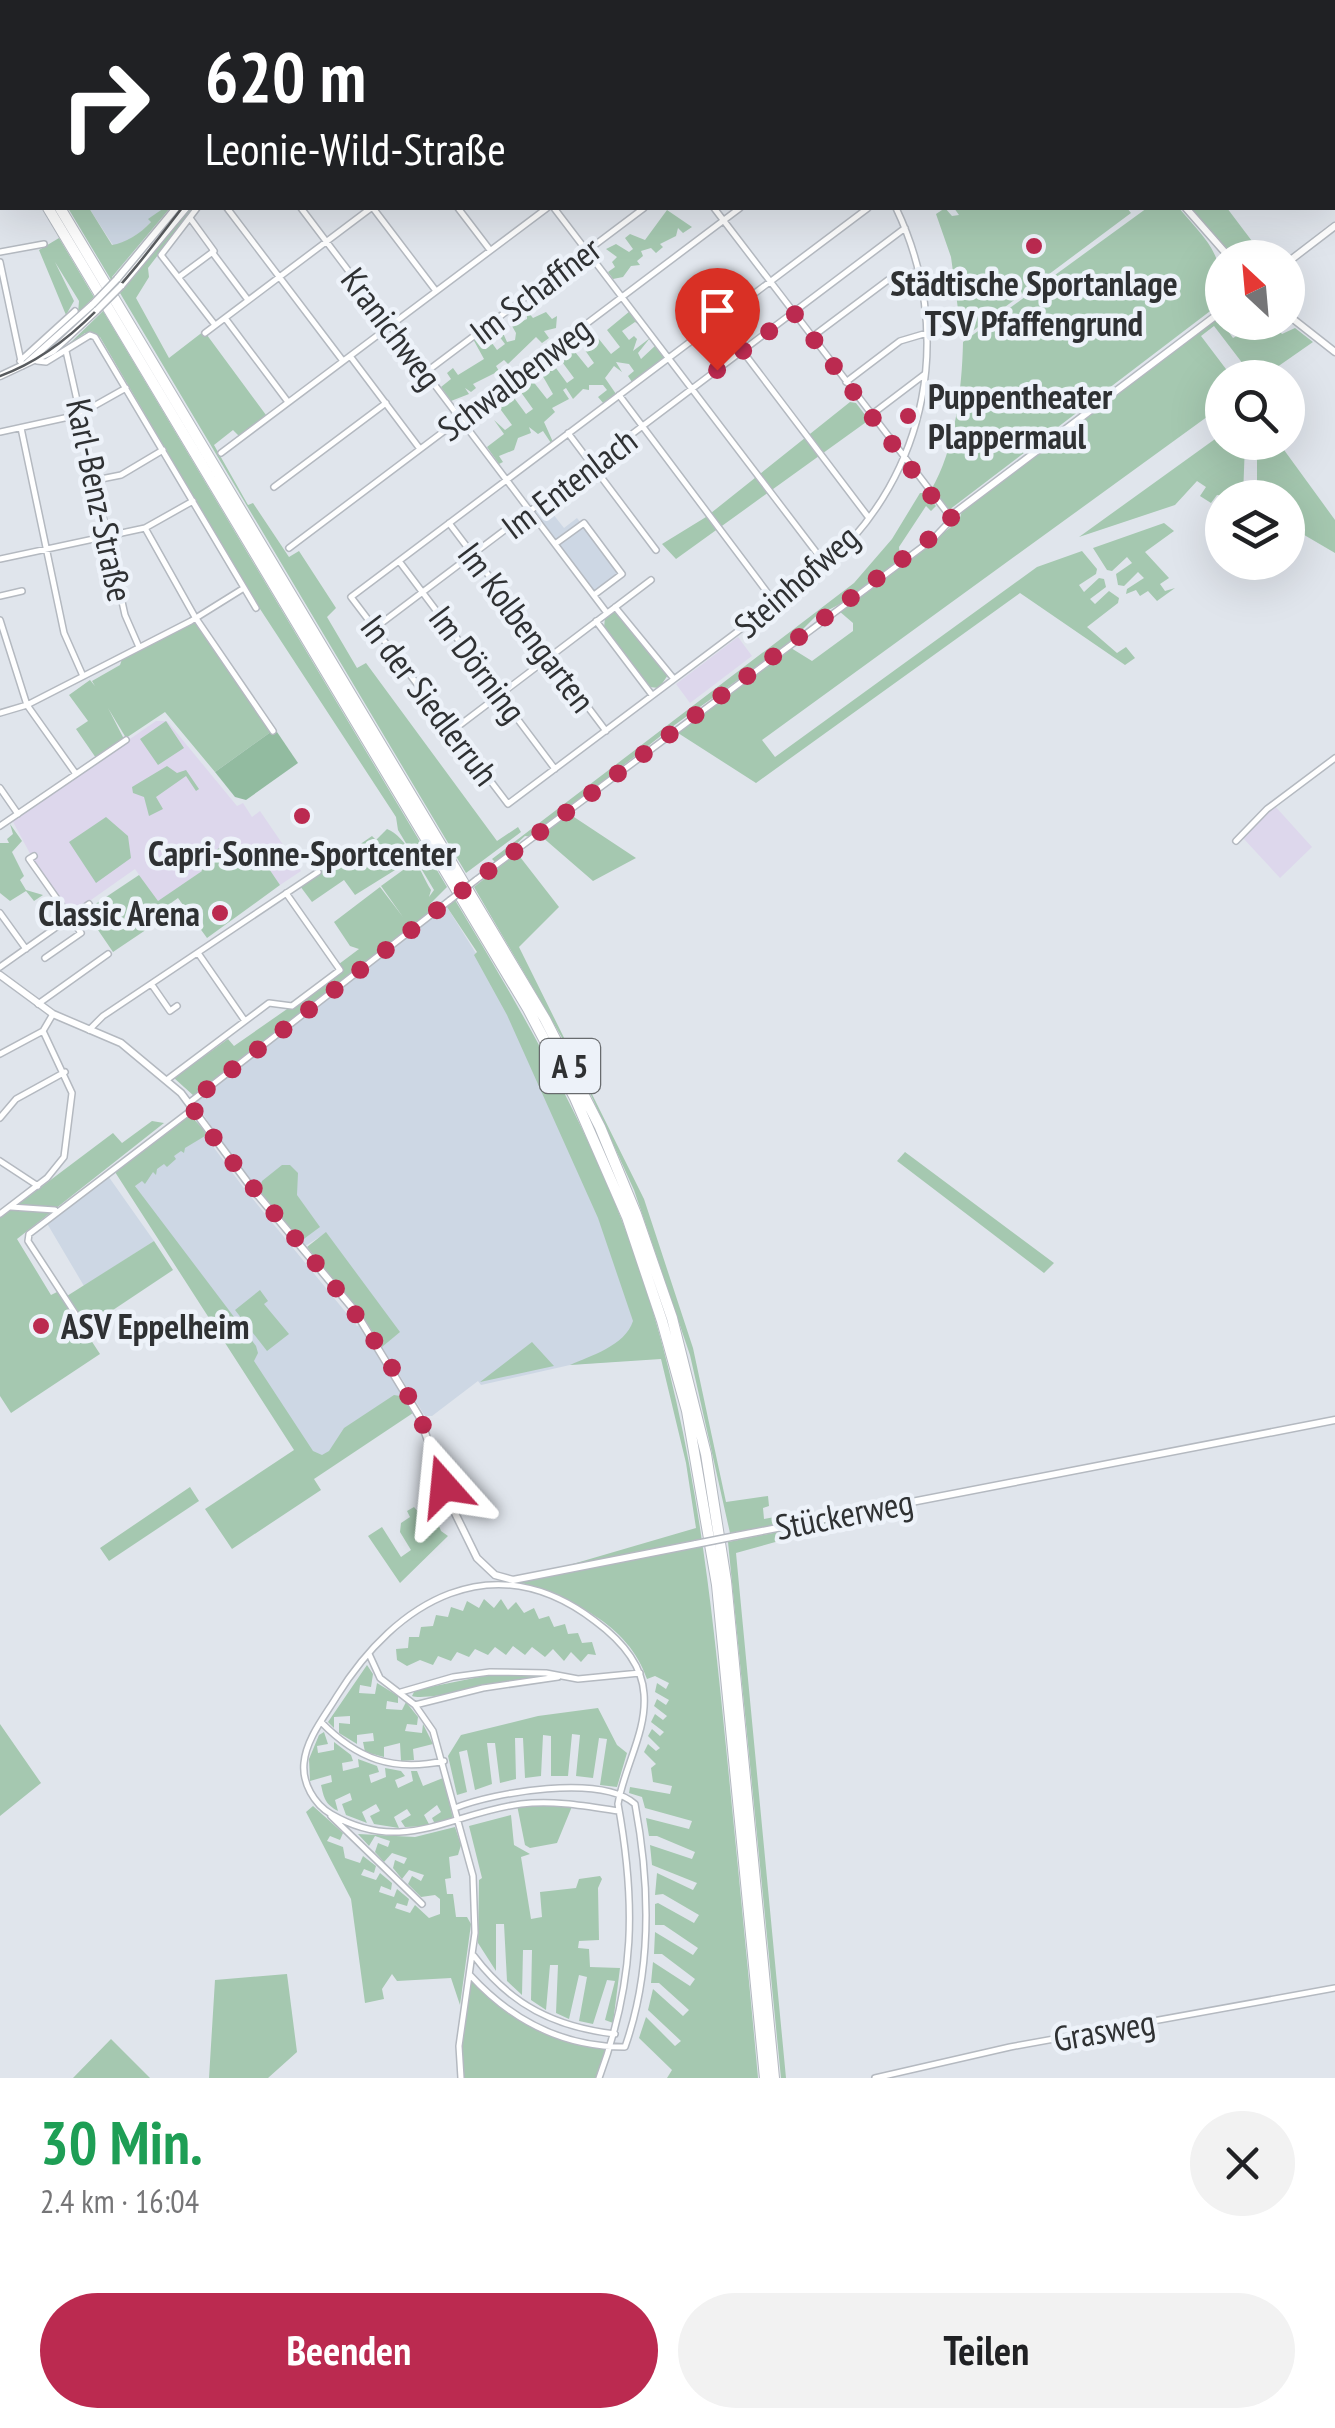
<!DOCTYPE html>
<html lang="de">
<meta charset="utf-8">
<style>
body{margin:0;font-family:"PT Sans Narrow",sans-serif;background:#f2f2f2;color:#202124;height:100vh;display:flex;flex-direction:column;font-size:38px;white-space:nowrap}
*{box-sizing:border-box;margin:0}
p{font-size:32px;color:#757577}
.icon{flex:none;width:55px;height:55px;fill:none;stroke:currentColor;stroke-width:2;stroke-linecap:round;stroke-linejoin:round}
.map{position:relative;height:2078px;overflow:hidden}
.details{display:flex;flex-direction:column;background:#fff;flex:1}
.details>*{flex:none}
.hud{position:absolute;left:0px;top:0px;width:1335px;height:210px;box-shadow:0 10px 40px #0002;background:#202124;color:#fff;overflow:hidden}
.needle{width:65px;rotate:334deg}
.buttons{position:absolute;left:1205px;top:240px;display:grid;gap:20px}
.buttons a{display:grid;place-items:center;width:100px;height:100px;border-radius:50%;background:#fff;box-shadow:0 10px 40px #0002;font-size:50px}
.pin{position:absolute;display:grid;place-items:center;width:85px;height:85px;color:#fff;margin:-102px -42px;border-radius:50% 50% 50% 0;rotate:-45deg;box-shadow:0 0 10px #0007}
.pin .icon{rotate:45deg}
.me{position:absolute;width:110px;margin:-55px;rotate:342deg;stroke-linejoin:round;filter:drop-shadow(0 0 8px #0008)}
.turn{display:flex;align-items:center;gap:35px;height:210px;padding:0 40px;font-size:45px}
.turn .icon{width:130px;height:130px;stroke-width:2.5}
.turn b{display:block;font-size:70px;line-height:85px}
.round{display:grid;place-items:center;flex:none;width:105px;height:105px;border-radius:52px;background:#f2f2f2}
.headline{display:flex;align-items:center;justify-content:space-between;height:170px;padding:0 40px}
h1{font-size:60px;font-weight:800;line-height:75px;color:#1e9e55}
.action{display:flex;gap:20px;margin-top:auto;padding:20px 40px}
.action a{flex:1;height:115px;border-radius:60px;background:#bb2a50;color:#fff;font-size:40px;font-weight:800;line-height:115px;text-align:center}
.action a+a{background:#f2f2f2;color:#202124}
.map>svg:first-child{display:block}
.built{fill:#cdd7e4}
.education{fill:#ddd7ec}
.green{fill:#a5c8b0}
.forest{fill:#92bba0}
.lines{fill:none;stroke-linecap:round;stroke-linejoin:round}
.minor-casing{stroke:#b4b9c0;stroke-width:8}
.tertiary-casing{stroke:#b4b9c0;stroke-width:9}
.secondary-casing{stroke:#b4b9c0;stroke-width:9}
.motorway-casing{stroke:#b4b9c0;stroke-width:12}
.minor{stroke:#fff;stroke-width:5}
.tertiary{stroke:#fff;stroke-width:6}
.secondary{stroke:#fff;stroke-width:6}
.motorway{stroke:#fff;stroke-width:10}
.tram{stroke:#585b5e;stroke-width:2.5}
.minor-bridge-casing{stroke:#b4b9c0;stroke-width:8;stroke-linecap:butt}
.tertiary-bridge-casing{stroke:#b4b9c0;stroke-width:9;stroke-linecap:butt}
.secondary-bridge-casing{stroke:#b4b9c0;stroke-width:9;stroke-linecap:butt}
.minor-bridge{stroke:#fff;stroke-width:5}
.tertiary-bridge{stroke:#fff;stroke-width:6}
.secondary-bridge{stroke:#fff;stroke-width:6}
.route{stroke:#bb2a50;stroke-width:18;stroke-dasharray:0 32.4}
.poi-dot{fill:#bb2a50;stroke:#edf2f9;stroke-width:4}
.labels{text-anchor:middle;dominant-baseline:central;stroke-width:9;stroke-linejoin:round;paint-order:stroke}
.shield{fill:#edf2f9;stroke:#686b6e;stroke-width:2.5}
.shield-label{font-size:32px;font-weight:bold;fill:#2f3133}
.poi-label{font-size:35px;font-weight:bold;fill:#2f3133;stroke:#edf2f9}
.street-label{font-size:35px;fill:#2f3133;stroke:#edf2f9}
</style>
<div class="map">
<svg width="1335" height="2078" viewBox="0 0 1335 2078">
<rect width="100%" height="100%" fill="#e0e5ec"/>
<!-- built -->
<path class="built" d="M89,208H164L142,231L119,246L113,245Z
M545,504L564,528L577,518L620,574L596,593L534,511Z
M447,907L527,1035L661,1358L570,1365L481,1385L478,1381L432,1416H425L382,1347L399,1332L326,1233L302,1248L247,1181L196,1103L212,1086Z
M192,1118L243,1187L357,1326L360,1325L408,1402L318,1462L124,1169Z
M106,1173L154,1241L84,1286L45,1220Z"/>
<!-- education -->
<path class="education" d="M738,637L752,656L690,703L676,684Z
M156,721H167L237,806L243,803L252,817L260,811L301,871L280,885L263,861L254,866L198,864L202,871L158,902L135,869L71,914L34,861L12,820Z
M1274,805L1312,847L1280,878L1243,838Z"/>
<!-- green -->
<path class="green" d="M68,208H89L112,245C125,243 140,234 151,222L148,219L164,208H170L112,277L113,283Z
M191,208H194L148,268L149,277L136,298L169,358L204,331L266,415L239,436L233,430L214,445L248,505L253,503L289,557L299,551L336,608L327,617L357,668L366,663L497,841L518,827L521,832L466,873L120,293Z
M945,208L952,216L959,215L954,208H1127L1131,213L962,339L951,257L936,214Z
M1147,208H1179C1211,246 1222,251 1222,302L949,510L931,490C955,450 962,389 963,342Z
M1190,208H1227L1264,257H1235Z
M667,210L692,227L683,233L678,228L676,236L660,244L663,247L656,253L651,248L641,251L643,256L637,261L640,265L631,266L623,277L613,279L608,272L615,267L612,262L617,257L606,249L616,244L629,252L633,249L625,238L630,234L645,240Z
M59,238L94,297L78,313L79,301L55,262L74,301L66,315L39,250Z
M103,311L447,887L430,904L438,906L194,1096L174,1078L228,1039L234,1046L343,970L339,964L359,949L350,946L334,922L380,887L403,917L381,886L410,865L408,862L355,895L344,880L312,902L300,886L372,836L376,840L387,829C407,836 420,872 431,890L429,897L434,890L398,830L396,817L247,589L100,337L85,333L67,346Z
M527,311L533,318L546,312L552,319L557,316L556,328L544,331L549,338L542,343L536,337L508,364L504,360L496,366L499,371L473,384L476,388L471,392L465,388L469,394L451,401L441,387L451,379L447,373L453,368L458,375L484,359L473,339L478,335L481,344L492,343L497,350L505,344L499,336L503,333L507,342L515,340L516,333L512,326L527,319Z
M630,311L641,326L635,322L622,331L629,340L634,336L637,339L633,351L650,338L638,353L641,359L656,345L665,357L632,382L628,376L634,371L629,364L616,362L622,372L614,366L605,378L616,394L604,404L598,397L607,390L603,385H589V390L583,389L573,399L566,388L563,390L569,399L552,408L555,412L544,422L553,442L551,443L543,431L538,434L529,427L531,433L518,438L514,450L499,456L503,462L499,464L487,447L504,434L494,420L505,430L512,425L498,406L512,395L526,414L533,409L515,384L528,375L547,399L553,394L541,373L553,364L567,383L574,378L554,351L567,342L588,368L594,363L580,343L594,333L611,354L620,347L607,330Z
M1218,317L1233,338L1252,327L1261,329L1272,323L1282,334L1295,328L1313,342L1263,377H1253L1214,326L1201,336L1232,377L1222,378V406L762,740L775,757L1037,567L1082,551L1097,569L1096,574L1079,585L1084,592L1099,578L1104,579L1106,587L1090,599L1095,604L1109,591L1119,598L1118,603L1087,627L1117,653L1126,647L1135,658L1125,665L1020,593L756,783L678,733L791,648L812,661L853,631V623L839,611L959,521L962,511Z
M850,402L856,403L869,420L676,559L662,544L706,517Z
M1222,434V442L1245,443L1243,497L1217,495L1211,503L1200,496L1206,487L1197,481L1175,505L1079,537Z
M1257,443H1279L1335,520V553L1294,529L1300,520L1291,514L1288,519V498L1257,497Z
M920,493H925L936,506L931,511L926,506L899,547L900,560L840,604L815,617L787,645L676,724L532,837L525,836L496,863L492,859L854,583L892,539Z
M1164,523L1174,531L1145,552L1169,578L1160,584L1165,591L1175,588L1157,601L1148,591L1140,596L1136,590L1126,594L1127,589L1144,578L1138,572L1124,586L1118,585L1116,574L1132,563L1127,557L1112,571L1107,570L1093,548Z
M614,612H618L668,675L659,688L649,687L604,628L605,617Z
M195,620L275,729L215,772L165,712L126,738L108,708L124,739L96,758L76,729L88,721L69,695L90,680L95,686L92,681L120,665L122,659Z
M166,721L184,748L158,765L140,739Z
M167,766L177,773L186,770L199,789L196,791L186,776L156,797L163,809L149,816L144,797L133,793L132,787Z
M567,816L574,817L636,858L593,881L541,836Z
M106,817L128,836L131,858L96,883L69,842Z
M10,824L22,841L12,852L24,876L20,880L26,890L43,895L34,901L26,891L10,901L0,893V843H9L7,839L13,834Z
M234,838L254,866L263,860L280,885L207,938L178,898L164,908L168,915L113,952L85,911L139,875L158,901L202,871L197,863Z
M517,853L559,907L519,947L644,1199L693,1348L726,1502L768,1496L769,1506L763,1508L764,1519L796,1513L800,1521L730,1533L690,1355L634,1190L575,1060L474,887Z
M455,900C528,1021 599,1144 643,1279C693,1434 710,1585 726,1747C737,1857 748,1968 758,2078H667L672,2070L639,2038L646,2017L675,2046L681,2041L648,2010L653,1989L683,2016L689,2010L659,1983H651L653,1962L690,1986L695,1979L662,1954H654L655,1932L693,1955L698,1948L664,1925H655V1904L658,1903L694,1923L699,1915L663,1894L655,1895L657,1873L693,1890L697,1883L652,1865L650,1845L692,1859L695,1852L657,1836H649L646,1818L689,1829L692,1821L645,1808L642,1797L629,1793L630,1787L670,1794L672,1786L653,1782L651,1768L656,1764L644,1752L648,1744L656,1751L660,1748L648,1736L652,1729L660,1736L664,1732L651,1722L655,1714L663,1720L667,1716L654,1706L657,1699L666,1705L669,1700L655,1692L657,1683L666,1689L669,1683L655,1676L647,1679C629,1624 569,1598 519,1582L699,1547L698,1540L559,1568L696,1528L686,1463L661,1359L570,1365C590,1356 625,1346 633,1321L598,1218L507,1015L474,955L477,952L447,907Z
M190,1115L205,1131V1136L185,1148L184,1153L181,1151L174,1156L176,1159L167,1167L164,1164L157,1169L156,1175L153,1172L145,1184L142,1181L135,1186L256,1346L258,1353L254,1361L313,1451L322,1455L329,1451L344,1428L394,1395L406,1397L413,1413L314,1479L321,1490L232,1549L205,1509L294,1450L115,1172Z
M152,1121L164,1123L17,1239L51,1295L59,1291L100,1354L11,1413L0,1396V1218L113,1133L122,1143Z
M905,1152L1054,1263L1044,1273L897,1161Z
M282,1165H290L298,1173L297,1195L320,1227L301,1241L259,1191L262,1181Z
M326,1232L400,1332L382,1347L360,1312L307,1247Z
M154,1241L173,1270L86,1328L67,1296Z
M260,1290L268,1301L264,1304L289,1334L267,1351L235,1310Z
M532,1342L554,1366L480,1382Z
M190,1487L199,1501L109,1561L100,1548Z
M431,1496L429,1500L441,1531L448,1536L400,1583L368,1536L382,1527L401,1557L411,1550L400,1532L401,1523L410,1517L407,1511L414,1507L419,1513L427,1507L425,1500Z
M852,1517L854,1520L736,1553L786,2078H781L728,1542Z
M484,1599L494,1608L501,1599L508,1610L516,1602L524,1613L534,1608L539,1619L549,1616L554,1627L565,1624L568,1634L578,1633L582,1643L592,1642L596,1655L588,1654L581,1662L571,1652L564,1661L553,1649L545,1657L532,1647L525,1655L513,1646L506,1655L495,1647L488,1655L475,1649L469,1657L457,1652L451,1661L438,1656L433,1665L420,1660L407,1666L397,1660L396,1649L408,1648L409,1637H419L421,1627L433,1626L436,1615L448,1617L451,1607L463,1611L467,1601L479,1608Z
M367,1665L373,1674L371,1687L360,1685L359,1693L375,1694L377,1683L398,1696V1703L387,1701L386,1709L402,1710L406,1702L418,1717L417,1725L407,1724L405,1731L422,1733L423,1724L433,1744L413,1749L414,1760L401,1761L400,1743L384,1747V1757L365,1752L363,1742L374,1741L373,1733L357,1735V1744L339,1733V1723L350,1724V1716L334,1717V1728L328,1722Z
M489,1675L551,1677C522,1679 428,1702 412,1696L415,1690Z
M598,1708L617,1745L627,1753L617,1787L600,1785L607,1739L599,1738L593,1778L576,1776L580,1735L572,1734L568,1776H551V1736L543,1735L541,1776L525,1778L523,1738H515L516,1779L500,1783L495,1743H487L492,1784L475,1790L467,1750L459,1752L467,1792L457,1795L448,1756L461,1735L538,1716Z
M0,1724L41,1783L0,1816Z
M324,1732L328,1744L317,1746L318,1753L334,1750V1742L351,1755L353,1761L342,1763L343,1771L359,1767L358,1759L377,1766L379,1772L369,1775L371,1783L386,1777L385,1768L401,1771L405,1776L395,1780L398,1788L413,1781L411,1771H417L423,1786L443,1778L453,1818L435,1824L432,1818L441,1812L437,1805L424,1815L430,1826L405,1827L401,1821L411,1815L407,1809L394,1817L399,1828L374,1824L370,1816L380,1811L376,1804L362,1812L367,1823L346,1815L342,1804L352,1800L350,1793L335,1800L338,1811C325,1804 324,1798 321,1785L332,1782L331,1775L310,1781L309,1759L319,1735Z
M573,1804L557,1843L530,1848L525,1845L517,1805Z
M313,1806L343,1833L340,1840L330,1836L327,1841L343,1847L345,1858L360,1863L363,1856L376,1866L374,1873L364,1869L361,1875L376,1880L380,1873L392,1883L391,1890L381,1886L379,1892L394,1897L397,1889L409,1899L407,1906L397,1903L395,1908L410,1913L415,1905L429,1918L440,1914V1899L435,1895L421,1897L408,1884L412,1876L421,1881L424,1875L409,1870L402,1879L393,1868L395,1860L404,1864L407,1858L392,1853L384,1862L375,1852L378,1843L388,1847L390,1841L375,1836L369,1846L358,1834L415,1837L455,1827L461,1845L458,1855L449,1857L451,1878L445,1879L447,1894H453L456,1917H467L471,1924L460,2005L451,1978L397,1981L392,1974L382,1989L384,1999L365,2003L351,1899L306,1812Z
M511,1815L514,1845L530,1854L521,1857L531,1919L542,1917L540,1892L576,1888L579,1879L600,1876L602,1879L598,1888L599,1940L579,1941L578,1948L589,1949L590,1967L620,1968L613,2023L605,2020L615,1981L607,1980L593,2024L579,2021L587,1977L579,1975L569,2019L556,2013L558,1965H550L546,2010L531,2000L532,1950H523L522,1995L507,1981L504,1924H496V1971L478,1943L479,1880L482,1878L469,1826Z
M287,1974L297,2052L268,2078H209L215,1980Z
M470,1975L491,1996L539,2030L610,2047L599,2078H461L459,2058Z
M111,2039L150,2078H73Z"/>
<!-- forest -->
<path class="forest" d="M275,729L298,763L246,800L235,797L215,772Z"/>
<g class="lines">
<!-- minor casing -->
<g class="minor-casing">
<path id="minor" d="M427,0L429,2
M472,0L474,2
M516,0L518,2
M603,0L605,2
M686,0L688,2
M737,0L739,2
M435,2L438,0
M498,2L500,0
M554,2L557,0
M641,2L645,0
M710,2L713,0
M820,2L824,0
M0,188H2
M197,208L161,255L215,325
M227,208L343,361
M301,208L607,613
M373,208L436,291
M458,208L490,250
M554,208L826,565
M868,208L351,597L508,804L826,565C929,474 955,331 896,208
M0,252L44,244
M212,252L248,300
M0,262L22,366
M179,277L214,251L190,218
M225,318L288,402
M719,320L869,518
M205,333L371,208
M812,337L888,280L919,271
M66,351L125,615L139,647
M350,356L420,449
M20,361L75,311
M37,361L46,362L90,335L95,337L256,608
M426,372L644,208
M846,382L900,341L927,333
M619,395L776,604
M871,415L925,374
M21,428L64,633L83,676
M0,432L78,415L126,388
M568,433L656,550
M221,453L547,208
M96,480L121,475L163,450
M274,487L386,403
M449,523L606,731
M145,528L195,617L273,731
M555,544L584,523L622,574L594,595
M289,548L740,208
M0,559L145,528L193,501
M399,561L555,769
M0,596L22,591
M615,607L674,679
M0,620L27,705L76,774
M596,621L652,695
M375,628L905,228
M0,713L27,705L191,621L244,588
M452,731L651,580
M0,788L18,814
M0,826L126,740
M1236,841L1267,809L1335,758
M34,856L29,859L81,933L45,958
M476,880L933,539L952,519L714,208
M0,913L26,949
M198,953L245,1021
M0,967L89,904
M152,985L170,1011L177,1006
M38,1004L108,954
M89,1030L103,1016L318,872
M0,1054L43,1031
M168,1079L269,1003L292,1006L340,970L286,893
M189,1103L450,900
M0,1118L16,1099L65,1072
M0,1161L38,1186
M11,1207L55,1210
M0,1214L47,1178L64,1157L72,1093L43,1031L53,1014
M84,1327L28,1241L29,1234L193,1109
M369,1654L380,1678L415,1705L433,1731L473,1876L475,1933L459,2046L461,2078
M401,1692L453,1677L490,1672L546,1673L578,1679L640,1673
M415,1705L483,1688L558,1677
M321,1722C357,1759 393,1772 444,1761
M455,1808C495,1792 601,1774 635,1804C650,1884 652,1970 625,2047C562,2047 512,2021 470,1975
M331,1816L422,1904
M474,1956C511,2005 555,2027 615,2034
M599,2078C635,1981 636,1903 618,1804C624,1767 647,1732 644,1694C642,1663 618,1638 595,1621C493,1543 396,1601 337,1696C325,1716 306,1739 304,1763C302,1783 314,1804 331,1814C403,1856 451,1813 521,1804C554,1800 586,1806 619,1811
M875,2078L1010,2047L1335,1988"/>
</g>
<!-- tertiary casing -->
<g class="tertiary-casing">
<path id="tertiary" d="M1288,262L1335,226
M952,515L1222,311
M0,975L53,1014L121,1043L181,1093L251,1187L355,1311L419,1416L452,1507L477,1558L495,1575L513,1580L696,1544
M736,1536L1335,1420"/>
</g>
<!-- secondary casing -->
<g class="secondary-casing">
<path id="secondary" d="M144,0L146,2
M989,0L991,2
M374,2L377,0
M392,2L395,0
M1186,208L1230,258
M117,279L176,208
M121,286L186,208
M1288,315L1335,352
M27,363L93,304
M0,376L53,351L97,310"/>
</g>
<!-- motorway casing -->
<g class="motorway-casing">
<path id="motorway" d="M0,107L2,111
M0,125L2,130
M48,208L528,1009L575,1098L627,1217L662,1321L687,1411L717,1585L765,2078
M60,208L545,1019L600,1127L636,1214L672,1318L706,1454L726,1581L774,2078"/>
</g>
<!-- minor -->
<use href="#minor" class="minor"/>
<!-- tertiary -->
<use href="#tertiary" class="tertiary"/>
<!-- secondary -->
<use href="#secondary" class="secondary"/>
<!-- motorway -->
<use href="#motorway" class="motorway"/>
<!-- tram -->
<path class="tram" d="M383,2L386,0
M0,376C77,349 134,270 182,208"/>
<!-- minor-bridge casing -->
<g class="minor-bridge-casing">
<path id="minor-bridge" d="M450,900L476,880"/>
</g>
<!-- tertiary-bridge casing -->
<g class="tertiary-bridge-casing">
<path id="tertiary-bridge" d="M696,1544L736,1536"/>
</g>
<!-- secondary-bridge casing -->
<g class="secondary-bridge-casing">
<path id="secondary-bridge" d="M93,304L117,279
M97,310L121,286"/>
</g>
<!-- minor-bridge -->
<use href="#minor-bridge" class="minor-bridge"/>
<!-- tertiary-bridge -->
<use href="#tertiary-bridge" class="tertiary-bridge"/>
<!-- secondary-bridge -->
<use href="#secondary-bridge" class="secondary-bridge"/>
</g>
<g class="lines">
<!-- route -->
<path class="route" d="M444,1486C437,1464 431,1441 421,1421C364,1301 263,1212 189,1103L450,900L949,524L952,515L945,513L927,490L794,313L717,370"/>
</g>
<!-- markers -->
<g class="poi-dot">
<circle cx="1034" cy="246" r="10"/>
<circle cx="908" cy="416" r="10"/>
<circle cx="302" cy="816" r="10"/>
<circle cx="220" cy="913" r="10"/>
<circle cx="41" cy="1326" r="10"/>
</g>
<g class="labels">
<!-- shield labels -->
<rect class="shield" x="540" y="1039" width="60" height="54" rx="8"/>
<g class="shield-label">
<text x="570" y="1066">A 5</text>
</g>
<!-- poi labels -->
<g class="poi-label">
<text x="1034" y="283">Städtische Sportanlage<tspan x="1034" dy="40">TSV Pfaffengrund</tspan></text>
<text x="928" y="396" text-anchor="start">Puppentheater<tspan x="928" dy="40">Plappermaul</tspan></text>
<text x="302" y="853">Capri-Sonne-Sportcenter</text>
<text x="200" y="913" text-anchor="end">Classic Arena</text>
<text x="61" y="1326" text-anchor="start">ASV Eppelheim</text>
</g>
<!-- street labels -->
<g class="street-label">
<text transform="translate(535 290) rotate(-37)">Im Schaffner</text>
<text transform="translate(392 328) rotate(53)">Kranichweg</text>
<text transform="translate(514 378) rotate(-37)">Schwalbenweg</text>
<text transform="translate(569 483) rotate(-37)">Im Entenlach</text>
<text transform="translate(100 500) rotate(78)">Karl-Benz-Straße</text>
<text transform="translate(796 581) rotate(-41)">Steinhofweg</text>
<text transform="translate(527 627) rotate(53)">Im Kolbengarten</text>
<text transform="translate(478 664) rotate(53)">Im Dörning</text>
<text transform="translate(430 700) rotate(53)">In der Siedlerruh</text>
<text transform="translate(844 1514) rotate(-11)">Stückerweg</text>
<text transform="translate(1104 2030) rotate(-10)">Grasweg</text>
</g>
</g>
</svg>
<div class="buttons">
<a><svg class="needle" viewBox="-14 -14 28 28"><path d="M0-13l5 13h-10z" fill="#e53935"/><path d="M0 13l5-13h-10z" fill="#757577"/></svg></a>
<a><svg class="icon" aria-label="search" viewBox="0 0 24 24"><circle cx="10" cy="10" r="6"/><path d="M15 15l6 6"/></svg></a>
<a><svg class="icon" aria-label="layers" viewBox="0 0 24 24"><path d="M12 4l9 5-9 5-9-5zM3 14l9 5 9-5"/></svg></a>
</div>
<div class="pin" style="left:717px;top:370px;background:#d93025"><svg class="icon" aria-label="arrive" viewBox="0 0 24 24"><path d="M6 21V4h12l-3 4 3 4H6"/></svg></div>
<svg class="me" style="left:444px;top:1486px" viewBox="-20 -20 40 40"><path d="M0-17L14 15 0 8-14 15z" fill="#bb2a50" stroke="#fff" stroke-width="4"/></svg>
<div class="hud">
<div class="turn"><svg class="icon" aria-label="right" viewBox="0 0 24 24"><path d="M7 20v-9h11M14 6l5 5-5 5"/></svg><div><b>620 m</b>Leonie-Wild-Straße</div></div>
</div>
</div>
<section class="details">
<div class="headline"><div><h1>30 Min.</h1><p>2.4 km · 16:04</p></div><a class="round"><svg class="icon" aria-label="close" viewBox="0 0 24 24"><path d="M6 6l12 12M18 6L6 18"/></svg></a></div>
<div class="action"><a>Beenden</a><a>Teilen</a></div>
</section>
